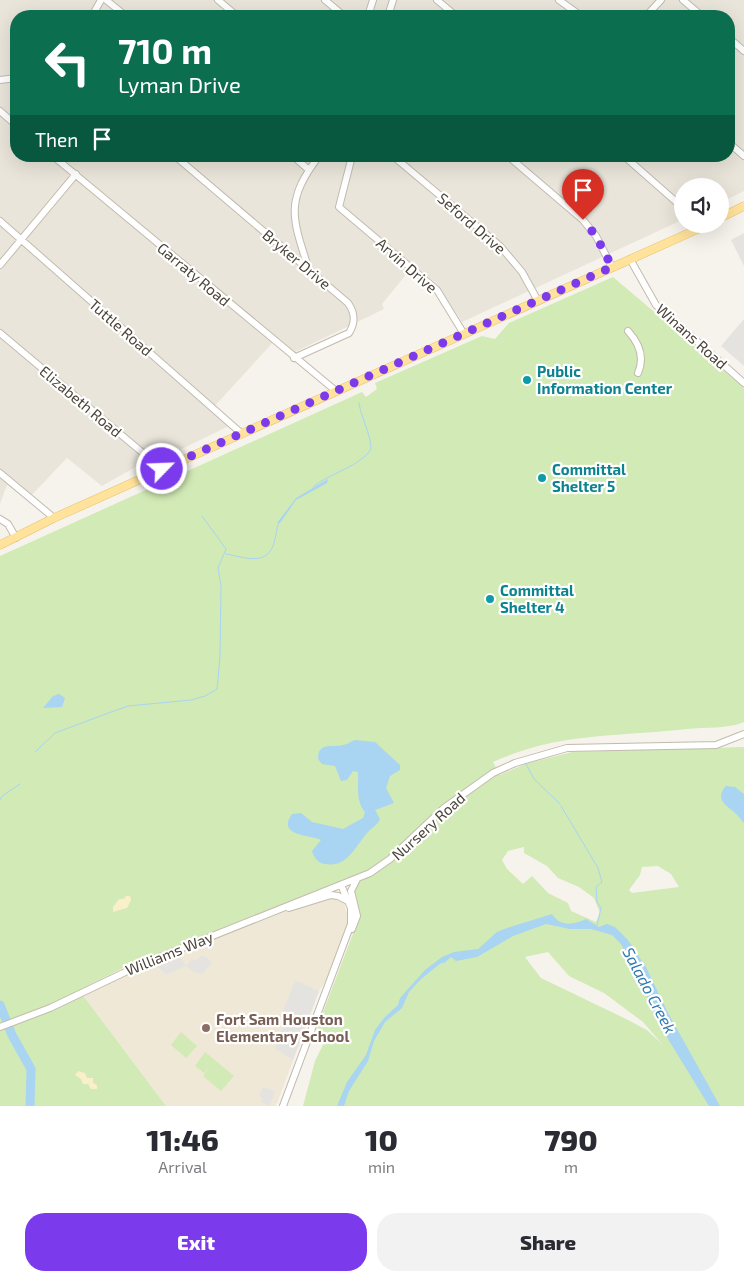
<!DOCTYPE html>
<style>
body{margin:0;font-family:"Exo 2",sans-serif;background:#f2f2f3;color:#2b2b33;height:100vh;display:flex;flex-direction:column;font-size:19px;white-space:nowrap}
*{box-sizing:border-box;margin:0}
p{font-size:16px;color:#7c7c81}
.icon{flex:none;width:28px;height:28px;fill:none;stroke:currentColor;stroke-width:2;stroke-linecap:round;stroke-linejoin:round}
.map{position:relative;height:1106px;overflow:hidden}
.details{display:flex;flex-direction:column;background:#fff;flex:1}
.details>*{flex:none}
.hud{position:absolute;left:10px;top:10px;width:725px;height:152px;border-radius:20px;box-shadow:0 5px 20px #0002;background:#0b6e4f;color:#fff;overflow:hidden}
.fabs{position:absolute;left:674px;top:178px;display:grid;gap:10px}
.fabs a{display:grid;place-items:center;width:55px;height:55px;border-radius:50%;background:#fff;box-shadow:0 5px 20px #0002;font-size:25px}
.pin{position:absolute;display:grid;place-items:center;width:42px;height:42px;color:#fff;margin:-51px -21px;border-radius:50% 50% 50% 0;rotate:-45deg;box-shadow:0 0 5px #0007}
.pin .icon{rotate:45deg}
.me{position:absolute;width:55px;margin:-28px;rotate:66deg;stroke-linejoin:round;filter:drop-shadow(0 0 4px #0008)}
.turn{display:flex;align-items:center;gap:18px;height:105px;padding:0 25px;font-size:22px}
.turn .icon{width:65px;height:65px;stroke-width:2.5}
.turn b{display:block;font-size:35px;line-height:42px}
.then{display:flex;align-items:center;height:48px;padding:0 25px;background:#0003;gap:10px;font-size:19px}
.eta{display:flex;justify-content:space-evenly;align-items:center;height:85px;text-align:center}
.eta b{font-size:30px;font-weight:800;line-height:35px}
.button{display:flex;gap:10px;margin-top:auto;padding:10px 25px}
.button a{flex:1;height:58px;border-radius:20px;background:#7c3aed;color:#fff;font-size:20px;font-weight:800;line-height:58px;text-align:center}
.button a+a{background:#f2f2f3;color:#2b2b33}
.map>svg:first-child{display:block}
.residential{fill:#eae5da;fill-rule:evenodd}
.education{fill:#efe8d6}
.green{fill:#d2eab5;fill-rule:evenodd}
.sand{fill:#f9efc9}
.parking{fill:#e5e3e0}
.water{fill:#a9d4f2}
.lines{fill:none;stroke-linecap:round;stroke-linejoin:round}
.stream{stroke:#a9d4f2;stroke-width:1}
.river{stroke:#a9d4f2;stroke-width:9}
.minor-casing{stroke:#c2bbae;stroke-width:8}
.major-casing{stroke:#e6c16a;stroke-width:9}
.minor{stroke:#fff;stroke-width:6}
.major{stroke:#ffe39c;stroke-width:8}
.route{stroke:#7c3aed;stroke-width:9;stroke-dasharray:0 16.2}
.culture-dot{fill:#0f9aa8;stroke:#fff;stroke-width:2}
.education-dot{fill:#8d6e63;stroke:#fff;stroke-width:2}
.labels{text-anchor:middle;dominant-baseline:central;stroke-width:4.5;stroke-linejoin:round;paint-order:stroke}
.street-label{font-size:15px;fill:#4b4439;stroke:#fff}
.culture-label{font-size:15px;font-weight:bold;fill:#0d838f;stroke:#fff;text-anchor:start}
.education-label{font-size:15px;font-weight:bold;fill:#785e54;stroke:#fff;text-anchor:start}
.water-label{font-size:16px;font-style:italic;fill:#2e7ab2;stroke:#fff}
</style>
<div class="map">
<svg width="744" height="1106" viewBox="0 0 744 1106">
<rect width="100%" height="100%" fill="#f6f3ec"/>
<!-- residential -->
<path class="residential" d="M0,0H744V191L720,203V186H682V220L462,322L438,285L414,265L382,304L384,309L295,352L277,338L211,410L229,426L159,460L153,457L102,486L67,458L27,500L7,485L0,504ZM16,16H729V156H16Z"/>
<!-- education -->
<path class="education" d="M333,898L344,903L349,921L325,982L319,991L276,1106H166L83,995L203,941L280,913Z"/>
<!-- green -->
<path class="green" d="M613,277L744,388V722C729,729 704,727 687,729C617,737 559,732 493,762L500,775L525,764L572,752L744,747V1106H303L315,1061L325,1041L344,1042L317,1028L354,931V891L347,878L125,967L79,990L166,1106H0V556L362,392L366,397L377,389L375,383L482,336L495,339L509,323ZM524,847V853L547,866L558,878L579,887L594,898L600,913L596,922L571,911L568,903L548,893L532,876L523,884L507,869L502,860L508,851ZM658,866L671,874L679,887L632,893L629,890L640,875L642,867ZM548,952L569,976L604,993L643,1022L662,1044L647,1030L626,1019L541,978L525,957Z
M181,1032L197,1046L186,1058L171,1045Z
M205,1052L234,1076L221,1091L203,1076L211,1065L204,1073L195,1066Z"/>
<!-- sand -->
<path class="sand" d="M126,896H130L131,900L127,908L113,912V907L119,899H124Z
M78,1071L85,1073L87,1078H93V1083L97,1085V1089H91L88,1084H83L81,1079L75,1075Z"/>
<!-- parking -->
<path class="parking" d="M744,233V266L731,240Z
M744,319V366L721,346Z
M179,955L186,966L192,959L196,961L201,956H205L212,963L202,974L193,972L186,966L166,975L157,966L156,964Z
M295,980L319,991L293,1060L275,1049L284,1026L279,1022Z
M263,1087L275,1091L270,1106L261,1102L263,1098L259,1096Z"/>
<!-- water -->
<path class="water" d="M328,479L327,483L296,500L280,523H277L296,498Z
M59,694L65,698L62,707L43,708L53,696Z
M355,740L375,742L400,765V770L390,776L386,788L394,803L375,810L380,819C378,825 371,828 367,833C355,847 347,868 325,864C318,863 314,858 312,851L321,840C314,835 275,837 292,814L301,813L312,822L343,829L363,818L365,812C355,801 359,783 358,772L353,771L347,780L341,781L335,766L322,764L318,759C318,741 333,748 343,745C347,745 351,741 355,740Z
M726,786L735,787L744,794V823C741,820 739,816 735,813C726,805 714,799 726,786Z
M552,914C560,927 574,925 586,919L599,927L607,924L615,927L628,940L646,967L668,1013L720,1106H709L668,1039L621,944L612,935L591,929H570L546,924L513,936L477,957L456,961L451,957L444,963H441L421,979L409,992L402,1008L385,1022L374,1041L368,1061L349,1091L344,1106H337L347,1082L366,1055L375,1030L384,1018L398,1005L400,998L425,970L442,957L454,952L478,949L497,932L507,928Z"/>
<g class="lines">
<!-- stream -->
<path class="stream" d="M313,487C330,473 361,466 371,449C371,434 361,418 359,403
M226,554C240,556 265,567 273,546C276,538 276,530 279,522
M35,752L55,733L103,715L128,706L191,700L205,696L217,689L220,657L221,586L218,568L226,549L202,516
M526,764L534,779L560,804
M0,800L2,796L20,784
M561,806L598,868L602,882L596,887L597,902L601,908L597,925"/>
<!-- river -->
<path class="river" d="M0,1005L12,1035L31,1069L30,1106"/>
<!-- minor casing -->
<g class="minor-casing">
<path id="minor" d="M106,0L126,16
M218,0L237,16
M325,0L344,16
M437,0L456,16
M559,0L581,16
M683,0L702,16
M92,16L101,0
M368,16L373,0
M388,16L393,0
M646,16L661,0
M729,38L744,51
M0,80L16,78
M0,111L16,125
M729,143L744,156
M53,156L336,391
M175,156L348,303C355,313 356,322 349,333L294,358
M293,156L309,170
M352,156L339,207L437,290L464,334
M393,156L500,246L522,272L538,301
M508,156L583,220L596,236L612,267
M624,156L682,207
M0,221L241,433
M630,259L656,305L744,383
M0,265L76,174
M308,267C292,217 285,201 319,156
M628,331C639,343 645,357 638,373
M0,333L162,469
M0,473L54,518
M0,519L8,524L16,538
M289,908L331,895L338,896L348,901
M352,929L357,916L351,891L357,879
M0,1027L50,1008L140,965L370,873L390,859L444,808L493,773L515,763L567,748L716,745L744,734
M283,1106L351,924V908L341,885"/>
</g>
<!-- major casing -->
<g class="major-casing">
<path id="major" d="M720,218L744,206
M0,545L54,518L709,224"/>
</g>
<!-- minor -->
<use href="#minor" class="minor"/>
<!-- major -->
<use href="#major" class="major"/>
</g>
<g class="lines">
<!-- route -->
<path class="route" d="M162,469L612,267L596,236L583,220"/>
</g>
<!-- markers -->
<g class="culture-dot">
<circle cx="527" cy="380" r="5"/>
<circle cx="542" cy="478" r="5"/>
<circle cx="490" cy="599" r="5"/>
</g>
<circle class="education-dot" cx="206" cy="1028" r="5"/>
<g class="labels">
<!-- street labels -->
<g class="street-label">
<text transform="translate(472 223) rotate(41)">Seford Drive</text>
<text transform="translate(297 259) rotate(40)">Bryker Drive</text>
<text transform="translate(407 265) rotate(41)">Arvin Drive</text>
<text transform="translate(194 274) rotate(40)">Garraty Road</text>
<text transform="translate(121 327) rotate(41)">Tuttle Road</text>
<text transform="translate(692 336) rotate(42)">Winans Road</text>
<text transform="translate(81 401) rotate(40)">Elizabeth Road</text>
<text transform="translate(428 826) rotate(-42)">Nursery Road</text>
<text transform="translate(169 953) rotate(-22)">Williams Way</text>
</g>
<!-- culture labels -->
<g class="culture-label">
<text x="537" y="371">Public<tspan x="537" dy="17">Information Center</tspan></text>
<text x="552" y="469">Committal<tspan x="552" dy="17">Shelter 5</tspan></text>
<text x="500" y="590">Committal<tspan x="500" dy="17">Shelter 4</tspan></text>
</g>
<!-- education labels -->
<g class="education-label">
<text x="216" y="1019">Fort Sam Houston<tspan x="216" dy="17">Elementary School</tspan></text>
</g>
<!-- water labels -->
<g class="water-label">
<text transform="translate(650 990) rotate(62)">Salado Creek</text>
</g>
</g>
</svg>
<div class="fabs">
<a><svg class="icon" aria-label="sound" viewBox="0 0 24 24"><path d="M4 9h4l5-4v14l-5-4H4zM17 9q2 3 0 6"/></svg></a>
</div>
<div class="pin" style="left:583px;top:220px;background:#d93025"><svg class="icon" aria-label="arrive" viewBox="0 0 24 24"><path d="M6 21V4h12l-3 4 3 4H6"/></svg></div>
<svg class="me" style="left:162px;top:469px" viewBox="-20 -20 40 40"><circle r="17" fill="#7c3aed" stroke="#fff" stroke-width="3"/><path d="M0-11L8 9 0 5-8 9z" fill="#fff"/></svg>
<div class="hud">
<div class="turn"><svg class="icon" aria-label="left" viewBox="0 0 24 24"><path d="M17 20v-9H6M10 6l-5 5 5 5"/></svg><div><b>710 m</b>Lyman Drive</div></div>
<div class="then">Then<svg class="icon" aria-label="arrive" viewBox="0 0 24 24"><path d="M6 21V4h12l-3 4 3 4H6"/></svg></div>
</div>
</div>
<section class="details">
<div class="eta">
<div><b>11:46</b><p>Arrival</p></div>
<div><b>10</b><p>min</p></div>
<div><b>790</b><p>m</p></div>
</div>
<div class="button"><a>Exit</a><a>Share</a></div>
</section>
